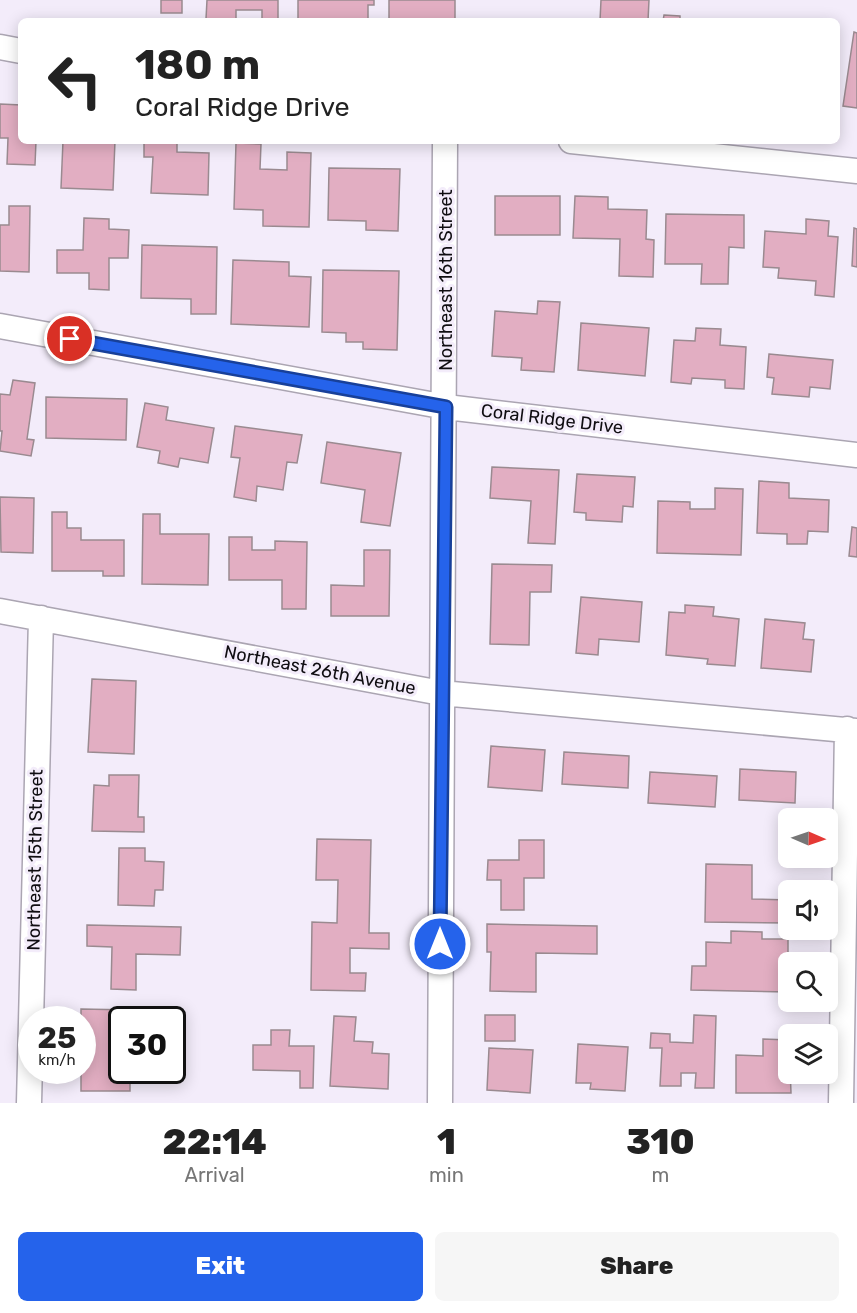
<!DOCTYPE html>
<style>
body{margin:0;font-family:Rubik,sans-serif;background:#f6f6f6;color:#222;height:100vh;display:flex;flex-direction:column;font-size:22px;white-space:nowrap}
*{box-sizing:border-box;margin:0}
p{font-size:20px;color:#767676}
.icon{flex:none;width:33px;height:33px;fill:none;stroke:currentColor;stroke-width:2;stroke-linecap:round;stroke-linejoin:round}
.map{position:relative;height:1103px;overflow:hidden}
.drawer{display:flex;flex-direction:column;background:#fff;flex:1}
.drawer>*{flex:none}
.banner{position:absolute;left:18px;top:18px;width:822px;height:126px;border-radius:9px;box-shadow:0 3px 15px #0003;background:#fff;color:#222;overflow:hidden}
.needle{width:39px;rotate:92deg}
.controls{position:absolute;left:778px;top:808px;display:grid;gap:12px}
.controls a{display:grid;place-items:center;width:60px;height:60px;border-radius:9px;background:#fff;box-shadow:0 3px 15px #0003;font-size:30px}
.speed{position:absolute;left:18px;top:1006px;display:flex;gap:12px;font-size:30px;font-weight:700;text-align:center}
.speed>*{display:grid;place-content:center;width:78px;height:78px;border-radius:50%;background:#fff;box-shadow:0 3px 15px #0003;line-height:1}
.speed small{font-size:15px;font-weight:400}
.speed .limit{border:3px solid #111;border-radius:9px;background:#fff;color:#111}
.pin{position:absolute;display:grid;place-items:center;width:51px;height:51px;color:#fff;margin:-26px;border:3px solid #fff;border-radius:50%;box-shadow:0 2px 6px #0007}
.me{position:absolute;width:66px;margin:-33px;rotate:0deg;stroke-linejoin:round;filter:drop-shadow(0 0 4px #0008)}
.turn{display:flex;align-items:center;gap:21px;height:126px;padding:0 18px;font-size:27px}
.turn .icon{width:78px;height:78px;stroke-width:2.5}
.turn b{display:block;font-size:42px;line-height:51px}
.eta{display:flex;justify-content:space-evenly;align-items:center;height:102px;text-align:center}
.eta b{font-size:36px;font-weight:800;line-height:42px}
.action{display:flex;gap:12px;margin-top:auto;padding:12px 18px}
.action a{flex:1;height:69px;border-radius:9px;background:#2563eb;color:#fff;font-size:24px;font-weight:800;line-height:69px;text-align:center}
.action a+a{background:#f6f6f6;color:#222}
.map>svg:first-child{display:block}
.building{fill:#e2aec2;stroke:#9a8a90;stroke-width:1.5}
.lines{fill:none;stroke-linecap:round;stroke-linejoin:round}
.minor-casing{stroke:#aba5b2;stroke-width:27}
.minor{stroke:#fff;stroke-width:24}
.route-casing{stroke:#184099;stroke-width:15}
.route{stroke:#2563eb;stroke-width:10}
.labels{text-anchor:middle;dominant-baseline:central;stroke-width:6;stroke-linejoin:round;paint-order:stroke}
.street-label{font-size:18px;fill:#0f0d11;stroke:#f3ecfa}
</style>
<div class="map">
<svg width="857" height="1103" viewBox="0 0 857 1103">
<rect width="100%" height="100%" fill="#f3ecfa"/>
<!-- building -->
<path class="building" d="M161,0H182V13H161Z
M207,0H278V21H262V10H236V20L206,19Z
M298,0H374V5H368V21H298Z
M389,0H455V21H389Z
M601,0H649L648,21H600Z
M664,15L680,16V21H663Z
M854,32L857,33V108L843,106Z
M0,104L21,105V141H36L35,165L7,164L8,138H0Z
M63,141H115L113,190L61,188Z
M144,141H177V152L209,153L208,195L151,193L153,157H144Z
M236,143L261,144L260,169L287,170V152L311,153L309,227L263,226V210L234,209Z
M329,168L400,169L398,231L366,230V221L328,220Z
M495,196H560V235H495Z
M575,196L608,197V209L647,210L646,239L654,240L653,277L619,276L620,239L573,238Z
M9,206H30L29,272L0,271V225H9Z
M666,214L744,215V248L729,247L728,284H701L702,264H665Z
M84,218L109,219V229L129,230L128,258H109V290L89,289V273H57V250H83Z
M806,219L829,221L828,236L838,237L834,297L815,295L816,281L778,278L779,268L763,267L765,231L806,234Z
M854,228L857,229V267L852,266Z
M142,245L217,247L216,314H191V299L141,298Z
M233,260L289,262V276L311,277L309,327L231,324Z
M323,270L399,271L397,350L363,349V342H346V333L322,332Z
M538,301L560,302L554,372L521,370L522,358L492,356L495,311L537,314Z
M581,323L649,328L645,376L578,370Z
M696,328L721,329L720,345L746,347L744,389L725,388V380L692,378L691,384L671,382L674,340L695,341Z
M769,354L833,360L830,389L810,387L809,397L772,394L774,378L767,377Z
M13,380L35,383L27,439L34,440L31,456L0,451L2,431H0V394L10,395Z
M46,397L127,399L126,440L46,438Z
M145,403L168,407L166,420L214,428L208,463L180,458L178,467L158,463L160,451L137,447Z
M235,426L302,435L297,463L287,462L283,490L257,486L256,501L234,497L240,458L231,457Z
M327,442L401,453L390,526L361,522L365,490L321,483Z
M492,467L559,470L555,544L528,543L531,501L490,498Z
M577,474L635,477L633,507L623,506L622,522L586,520V513L574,512Z
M759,481L789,483V498L829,500L828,532L808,531L807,544H787V534L757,533Z
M715,488L743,489L741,555L657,553L658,501L690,502V509H715Z
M0,497L34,498L33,553L1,552Z
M52,512H67V528H81V540H124V576H103V571H52Z
M143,514H160V534H209L208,585L142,584Z
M852,527L857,528V557L849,556Z
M229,537H252V550H275V541L307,542L306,609H282V580H229Z
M364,550H390L389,616H331V585L364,586Z
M492,564L552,565L551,592H530L529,645L490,644Z
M581,597L642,602L639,642L599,639L598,655L576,653Z
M685,605L714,607L713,616L739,619L735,666L707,664L708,659L666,655L669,612L685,613Z
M765,619L805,623L803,639L814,640L811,672L761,668Z
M92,679L136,681L134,754L88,752Z
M491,746L545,750L542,791L488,787Z
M564,752L629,756L628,788L562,784Z
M740,769L796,772L795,803L739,800Z
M650,772L717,776L715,807L648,803Z
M109,775H139L138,817H144V832L92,831L94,785L109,786Z
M317,839L371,840L369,933H389V949L350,948V973H366L365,991L311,990L312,922L337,923L338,880H316Z
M519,840H544V878H524V910H501V880H487L488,860H519Z
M119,848H145V861L164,862L163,890H155L154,906L118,905Z
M706,864L752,865V899L789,900V923L705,922Z
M487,924L597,926V954L536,953V992L490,991L491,952H487Z
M87,925L181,927L180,955L136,954V990L111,989L112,947L87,946Z
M731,931L762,932V939H788V992L691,990L692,966H706V942L731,943Z
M81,1009L131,1010V1020H122V1071H130V1091H81Z
M485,1015H515V1041H485Z
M694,1015L716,1016L714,1088H695L696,1073H681V1086H660L662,1048H650L651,1033L670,1034V1042L693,1043Z
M334,1016L356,1017L354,1041L373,1042L372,1053L389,1054L388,1089L330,1086Z
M271,1030H290L289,1046H314L313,1088H300V1071L253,1070V1045H271Z
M763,1039L789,1040L791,1093H736V1055L763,1056Z
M578,1044L628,1047L625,1091L590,1089L591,1083H576Z
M489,1048L533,1050L530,1093L487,1090Z"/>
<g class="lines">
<!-- minor casing -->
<g class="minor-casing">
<path id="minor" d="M0,47L21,51
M571,141L857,171
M0,326L446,407L857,455
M0,611L441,693L857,731
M29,1103L41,618
M440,1103L445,141
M841,1103L847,729"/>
</g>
<!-- minor -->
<use href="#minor" class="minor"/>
</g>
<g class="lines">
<!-- route casing -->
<g class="route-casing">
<path id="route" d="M70,339L446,407L440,944"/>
</g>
<!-- route -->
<use href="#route" class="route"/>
</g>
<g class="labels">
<!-- street labels -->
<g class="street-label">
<text transform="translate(446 280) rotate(-90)">Northeast 16th Street</text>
<text transform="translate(552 419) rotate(7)">Coral Ridge Drive</text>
<text transform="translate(320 670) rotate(11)">Northeast 26th Avenue</text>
<text transform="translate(35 860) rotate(-89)">Northeast 15th Street</text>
</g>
</g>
</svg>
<div class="controls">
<a><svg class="needle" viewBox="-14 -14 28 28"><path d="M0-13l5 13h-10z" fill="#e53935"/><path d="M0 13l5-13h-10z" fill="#767676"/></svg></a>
<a><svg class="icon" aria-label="sound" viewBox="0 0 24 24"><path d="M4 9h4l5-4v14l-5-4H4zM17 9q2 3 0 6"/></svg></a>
<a><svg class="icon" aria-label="search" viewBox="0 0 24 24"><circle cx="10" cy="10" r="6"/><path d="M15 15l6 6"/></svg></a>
<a><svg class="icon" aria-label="layers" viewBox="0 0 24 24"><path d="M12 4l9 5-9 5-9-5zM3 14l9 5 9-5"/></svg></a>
</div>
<div class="speed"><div>25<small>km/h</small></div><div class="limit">30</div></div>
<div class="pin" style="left:70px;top:339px;background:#d93025"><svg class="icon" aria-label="arrive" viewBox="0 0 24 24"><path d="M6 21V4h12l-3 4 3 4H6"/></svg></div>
<svg class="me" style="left:440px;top:944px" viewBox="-20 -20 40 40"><circle r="17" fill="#2563eb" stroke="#fff" stroke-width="3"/><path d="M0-11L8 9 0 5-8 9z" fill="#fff"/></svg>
<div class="banner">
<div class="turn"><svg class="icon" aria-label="left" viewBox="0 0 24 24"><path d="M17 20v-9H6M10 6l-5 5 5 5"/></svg><div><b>180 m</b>Coral Ridge Drive</div></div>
</div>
</div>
<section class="drawer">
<div class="eta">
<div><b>22:14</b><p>Arrival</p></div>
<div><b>1</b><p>min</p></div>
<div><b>310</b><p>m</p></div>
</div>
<div class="action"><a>Exit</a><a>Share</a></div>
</section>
